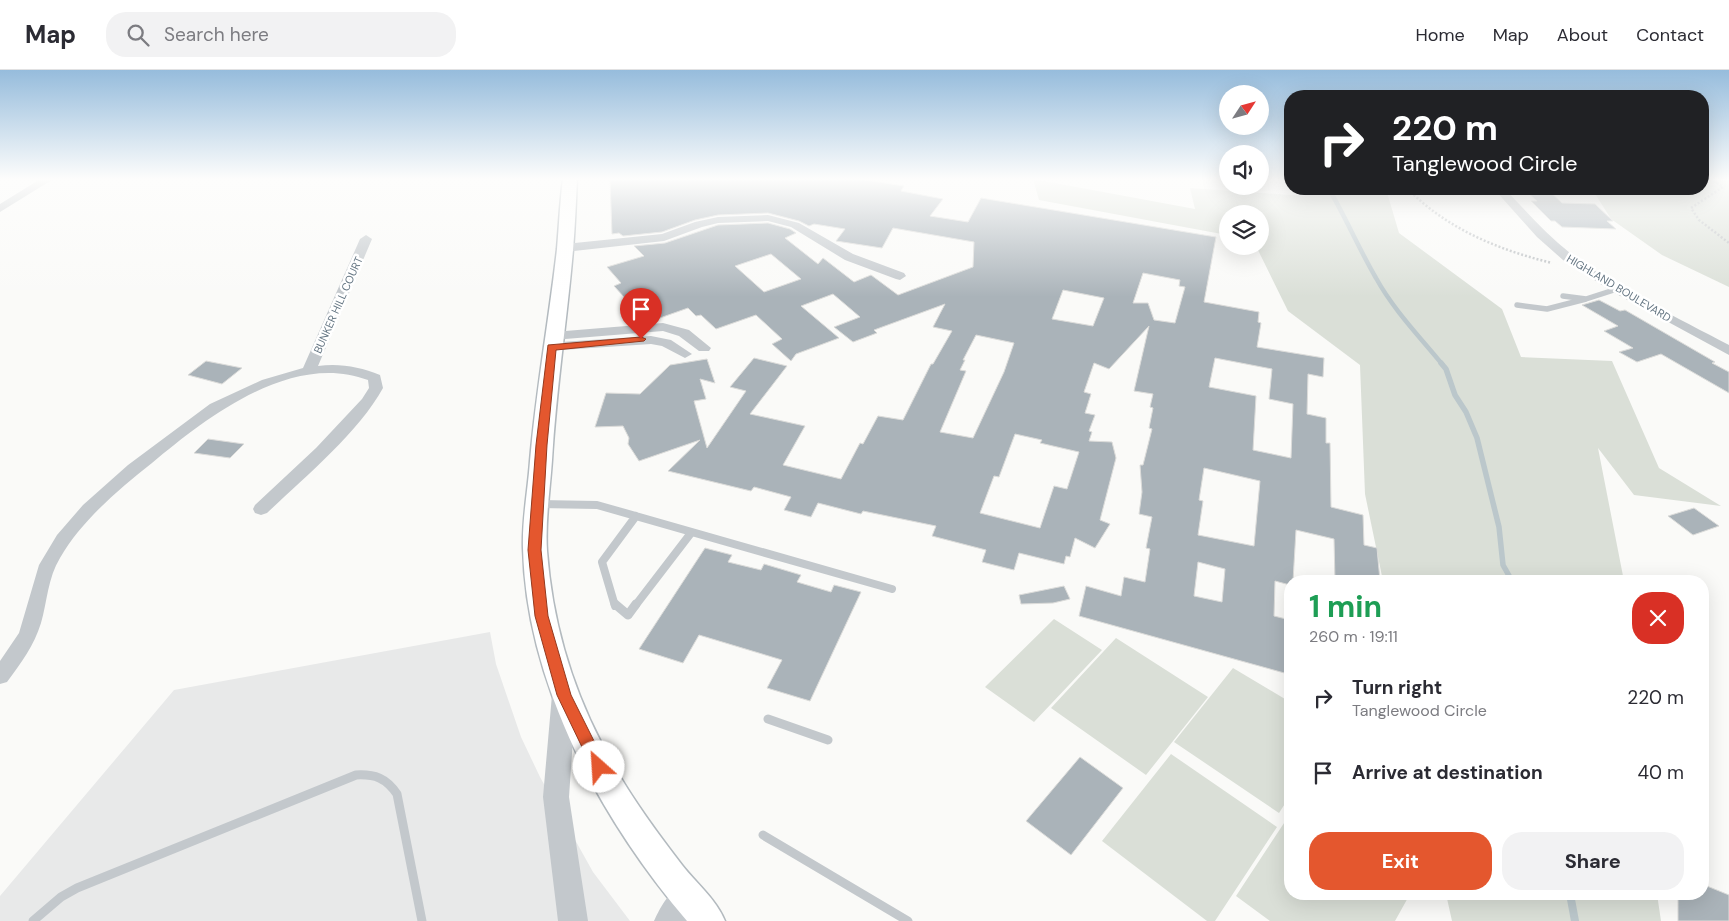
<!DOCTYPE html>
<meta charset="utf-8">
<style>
body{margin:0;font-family:"DM Sans",sans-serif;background:#f2f2f3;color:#2b2b33;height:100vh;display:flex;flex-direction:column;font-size:19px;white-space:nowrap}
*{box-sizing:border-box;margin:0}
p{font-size:16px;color:#7c7c81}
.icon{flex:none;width:28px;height:28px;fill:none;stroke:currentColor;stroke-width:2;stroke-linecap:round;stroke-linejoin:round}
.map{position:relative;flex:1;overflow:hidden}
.sheet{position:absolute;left:1284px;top:505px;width:425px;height:325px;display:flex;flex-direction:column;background:#fff;border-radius:20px;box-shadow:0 5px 20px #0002}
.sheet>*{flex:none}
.top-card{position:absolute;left:1284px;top:20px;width:425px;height:105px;border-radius:20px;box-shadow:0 5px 20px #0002;background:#202124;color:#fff;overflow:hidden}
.needle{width:32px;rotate:54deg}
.tools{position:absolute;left:1219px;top:15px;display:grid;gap:10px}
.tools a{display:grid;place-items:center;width:50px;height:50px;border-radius:50%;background:#fff;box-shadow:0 5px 20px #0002;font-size:25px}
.pin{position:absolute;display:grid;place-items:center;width:42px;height:42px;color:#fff;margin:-51px -21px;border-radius:50% 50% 50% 0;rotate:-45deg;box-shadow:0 0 5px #0007}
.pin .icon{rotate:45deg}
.me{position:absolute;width:55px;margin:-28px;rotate:334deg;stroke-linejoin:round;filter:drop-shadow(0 0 4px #0008)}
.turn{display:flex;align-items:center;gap:18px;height:105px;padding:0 25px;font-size:22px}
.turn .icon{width:65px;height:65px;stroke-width:2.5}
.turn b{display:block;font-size:35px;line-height:42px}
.round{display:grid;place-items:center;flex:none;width:52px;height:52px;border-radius:20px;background:#f2f2f3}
.headline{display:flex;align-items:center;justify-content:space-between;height:85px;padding:0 25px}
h1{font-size:30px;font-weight:700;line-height:38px;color:#1e9e55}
.action{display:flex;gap:10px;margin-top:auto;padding:10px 25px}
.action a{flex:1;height:58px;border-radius:20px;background:#e4572e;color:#fff;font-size:20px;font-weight:700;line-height:58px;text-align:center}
.action a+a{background:#f2f2f3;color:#2b2b33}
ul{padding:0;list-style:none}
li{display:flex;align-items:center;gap:15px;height:75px;padding:0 25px}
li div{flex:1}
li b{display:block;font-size:19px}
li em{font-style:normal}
header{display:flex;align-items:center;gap:30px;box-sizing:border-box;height:70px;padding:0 25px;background:#fff;border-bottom:1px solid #e1e1e2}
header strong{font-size:24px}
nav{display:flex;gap:28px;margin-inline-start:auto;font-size:18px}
.search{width:350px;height:45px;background:#f2f2f3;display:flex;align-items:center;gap:12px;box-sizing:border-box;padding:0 18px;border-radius:20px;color:#7c7c81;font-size:19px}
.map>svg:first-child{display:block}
.built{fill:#e8e9e9}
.green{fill:#dadfd7}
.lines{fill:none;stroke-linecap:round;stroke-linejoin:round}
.stream-far2{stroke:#bbc7cb;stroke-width:4.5}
.stream-far1{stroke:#bbc7cb;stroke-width:5.5}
.stream{stroke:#bbc7cb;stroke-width:8}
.building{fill:#aab3b9;stroke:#dcdcda;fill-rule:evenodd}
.secondary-casing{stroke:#b3babf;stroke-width:3}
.path{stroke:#bbbfc2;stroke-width:2.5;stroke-dasharray:2 2;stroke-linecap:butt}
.service-far2{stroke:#c3c8cc;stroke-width:5.5}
.service-far1{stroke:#c3c8cc;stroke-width:8}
.service{stroke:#c3c8cc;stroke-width:9}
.minor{fill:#c3c8cc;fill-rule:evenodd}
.tertiary{fill:#c3c8cc;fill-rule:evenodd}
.secondary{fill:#fff;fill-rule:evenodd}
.route{fill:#e4572e;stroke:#94391e}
.labels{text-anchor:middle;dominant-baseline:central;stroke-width:5;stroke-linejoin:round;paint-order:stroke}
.far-street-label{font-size:11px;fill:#657683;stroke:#fff}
</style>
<header>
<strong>Map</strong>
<div class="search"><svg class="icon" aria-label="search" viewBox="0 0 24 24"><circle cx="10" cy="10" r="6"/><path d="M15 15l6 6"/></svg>Search here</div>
<nav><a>Home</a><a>Map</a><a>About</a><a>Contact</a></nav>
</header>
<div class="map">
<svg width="1729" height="851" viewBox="0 0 1729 851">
<rect width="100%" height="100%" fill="#fafaf8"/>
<!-- built -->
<path class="built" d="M490,562L496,594L521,667L540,707L593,802L630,851H0V826L174,620Z"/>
<!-- green -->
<path class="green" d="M1703,108H1729V217L1662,185L1611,149L1592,119H1702Z
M1033,109L1195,139L1190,118L1305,126L1302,119H1386L1399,163L1502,239L1521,287L1612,291L1659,398L1721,436L1634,425L1598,378L1624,511H1383L1365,424L1360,295L1288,241L1256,176H1260V144H1228L1227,165L1039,130Z
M1054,549L1102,580L1034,652L985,617Z
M1116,568L1208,627L1146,705L1051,638Z
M1233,598L1290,632V726L1279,743L1174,672Z
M1171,684L1277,757L1215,851H1207L1102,771Z
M1290,744V824H1410L1395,851H1270L1236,826Z
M1446,824H1657L1661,851H1452Z"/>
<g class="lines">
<!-- stream-far2 -->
<path class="stream-far2" d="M1329,119C1346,148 1359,179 1376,208C1393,239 1419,266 1442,294"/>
<!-- stream-far1 -->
<path class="stream-far1" d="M1441,293L1446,299L1455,325L1466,342L1477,368L1499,457L1503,495L1512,511"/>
<!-- stream -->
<path class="stream" d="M1570,824L1575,851"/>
</g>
<!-- building -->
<path class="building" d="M626,108H854L904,116L901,121L943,129L930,146L968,152L981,128L1216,167L1204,232L1259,242L1258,252L1261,253L1257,277L1324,288L1323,307L1308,304L1307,344L1326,348V373H1330L1331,437L1363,445L1364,475L1377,478L1380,511H1335L1334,469L1296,460L1293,511H1290V515L1275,511L1274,546L1286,549V568L1290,569L1288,604L1079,546L1086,516L1121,526L1124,507L1145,512L1150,479L1146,478L1152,447L1139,444L1142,422L1140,395H1143L1152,359L1149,358L1153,338L1150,337L1153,324L1134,321L1149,256L1109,299L1094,293L1084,322L1091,324L1085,343L1095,345L1089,361L1092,362L1089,371L1112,372L1116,388L1100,450L1110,454L1095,478L1075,468L1070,487L1066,486L1064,494L1019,483L1014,500L982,492L986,480L932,466L936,456L863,441L861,444L818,433L811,447L784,440L791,427L754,417L751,421L668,401L700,370L639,391L628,374L629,368L623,356L595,357L606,323L640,324L670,295L707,289L715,313L700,309L706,329L694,331L707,378L746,321L730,317L754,288L787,296L750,344L805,356L783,395L841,409L860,373L863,374L878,346L903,350L931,294H933L952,261L933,257L945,234L874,260L877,263L853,272L834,257L860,247L833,224L801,236L839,268L796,284L791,291L772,274L782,269L756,245L716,259L701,245L696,246L688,238L657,249L651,242L648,243L630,225L624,227L614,216L621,213L607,197L644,186L634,176L665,173L718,155L768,153L790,159L796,163L785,168L818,194L823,188L854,212L871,205L898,225L973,197L974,172L893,158L882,178L836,171L845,159L814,154L809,156L799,151L768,143L718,145L695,150L662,162L623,166L619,163L612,164L610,109ZM771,184L801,209L764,222L735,196ZM1143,203L1180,210L1179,216L1185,217L1175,253L1154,250L1148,233H1133ZM1063,220L1104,228L1093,256L1052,249ZM976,265L1014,273L1004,302L973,368L940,362L966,301L960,300L965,290H963ZM1215,288L1272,299L1269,329L1293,334L1291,388L1253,380L1256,326L1209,317ZM1015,364L1042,370L1040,373L1079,382L1067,419L1054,416L1040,458L980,443L994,406L999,407ZM1204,398L1260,411L1254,476L1198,465L1203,431L1199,430ZM1198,492L1225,499L1222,532L1194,526Z
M1524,119H1547L1562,133L1595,134L1613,151H1607L1616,159L1562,157L1555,151H1551L1531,131H1537Z
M1599,230L1620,241L1625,240L1715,292L1712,293L1729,302V323L1661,284L1637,292L1619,282L1633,278L1604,261L1618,256L1582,235Z
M206,291L242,298L222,314L188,305Z
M208,369L244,374L230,388L194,383Z
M1694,438L1719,456L1693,465L1668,446Z
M705,478L732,485L728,492L761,500L764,494L801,505L797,512L831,522L834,515L861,522L810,631L767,618L782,590L699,565L683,593L639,579Z
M1064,516L1070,529L1053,533L1021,534L1019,525Z
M1080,687L1123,718L1071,785L1026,751Z
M1702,814L1729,825V851H1678V824H1702Z"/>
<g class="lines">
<!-- secondary casing -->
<g class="secondary-casing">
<path id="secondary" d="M563,108H577C576,132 575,156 573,180C567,250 556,320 552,390C550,420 545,451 547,481C552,548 570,612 601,672C623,716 652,756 682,795C696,813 716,829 725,851H687C601,750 526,614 523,478C522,449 528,420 530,391C536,320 549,250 557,179C559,155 560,132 563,108Z"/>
</g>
<!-- path -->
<path class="path" d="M1710,108L1723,117L1691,138L1699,150L1729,173
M1408,119C1447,159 1499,180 1552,193"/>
<!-- service-far2 -->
<path class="service-far2" d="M1563,226L1586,229L1617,219
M1517,235L1547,239L1586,229"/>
<!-- service-far1 -->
<path class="service-far1" d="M539,434L597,435L892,519
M615,536L602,492L636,446
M635,536L691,463"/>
<!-- service -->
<path class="service" d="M615,534L628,545L636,534
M768,649L828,670
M763,765L908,851
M33,851L61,827L77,818L356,705C375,704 386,708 397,724L422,851"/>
<!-- minor -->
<path class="minor" d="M42,108H55L0,142V134Z
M1494,119H1505C1526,141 1546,164 1570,183C1615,218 1678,248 1729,275V285L1613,222L1563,190L1537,167Z
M768,145L799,153L853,184L904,203L906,206L900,210L896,209L845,190L791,157L768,151L718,153L702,157L664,171L565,182L559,178L565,174L662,164L695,152L718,147Z
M366,165L372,169L318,296C340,293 360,297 380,305L383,318C359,362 304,408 267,443L261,445L255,443L253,439L255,435L316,378L362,329L369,318L368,310C292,281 207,347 152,393C118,420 82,450 60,488C48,507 47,532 41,553C34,576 21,593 7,612L0,614V591L19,563L39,495L57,465L83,435L128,395L210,334L262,310L303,298L360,169Z
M663,253L689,260L711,278L709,281H699L679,266L663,261L553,270L546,266L553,262Z
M651,266L671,270L692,284L685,288L662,276L651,274L561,280L554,276L561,272Z"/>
<!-- tertiary -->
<path class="tertiary" d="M564,615L573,618L576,625L569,727L588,851H558L543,727L552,625L555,618Z
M686,813L696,817L700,827L687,851H654C661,836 670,819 686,813Z"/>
<!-- secondary -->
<use href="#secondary" class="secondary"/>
</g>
<!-- sky -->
<linearGradient id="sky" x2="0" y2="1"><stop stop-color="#96bcdc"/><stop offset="0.48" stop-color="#fdfdfc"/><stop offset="1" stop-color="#fdfdfc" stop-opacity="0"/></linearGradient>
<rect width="1729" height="227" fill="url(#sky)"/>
<!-- route -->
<path class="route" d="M641,267L646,269L644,271L556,280L547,375L541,480L548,546L571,625L607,697L604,702L599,704L594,702L557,625L535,546L528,480L536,375L548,275Z"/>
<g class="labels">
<!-- far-street labels -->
<g class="far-street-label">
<text transform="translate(1619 218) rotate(31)">HIGHLAND BOULEVARD</text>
<text transform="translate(338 235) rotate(-66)">BUNKER HILL COURT</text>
</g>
</g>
</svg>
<div class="tools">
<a><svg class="needle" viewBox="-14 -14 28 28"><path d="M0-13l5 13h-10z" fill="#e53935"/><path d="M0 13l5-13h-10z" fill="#7c7c81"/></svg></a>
<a><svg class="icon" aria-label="sound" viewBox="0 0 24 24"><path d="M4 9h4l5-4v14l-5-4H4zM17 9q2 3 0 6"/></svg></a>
<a><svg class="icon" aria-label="layers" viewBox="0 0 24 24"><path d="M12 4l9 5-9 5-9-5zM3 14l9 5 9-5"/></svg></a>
</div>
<div class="pin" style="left:641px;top:269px;background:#d93025"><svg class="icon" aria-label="arrive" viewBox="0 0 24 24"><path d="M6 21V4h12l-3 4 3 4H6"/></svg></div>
<svg class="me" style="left:599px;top:697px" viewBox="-20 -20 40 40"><circle r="19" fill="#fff"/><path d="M0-13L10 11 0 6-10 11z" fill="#e4572e"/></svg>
<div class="top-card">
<div class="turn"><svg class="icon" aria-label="right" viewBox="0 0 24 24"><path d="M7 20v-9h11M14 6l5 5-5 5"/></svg><div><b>220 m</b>Tanglewood Circle</div></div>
</div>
<section class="sheet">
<div class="headline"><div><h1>1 min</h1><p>260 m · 19:11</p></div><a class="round" style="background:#d93025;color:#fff"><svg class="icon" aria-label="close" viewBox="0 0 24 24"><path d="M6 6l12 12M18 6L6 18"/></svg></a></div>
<ul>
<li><svg class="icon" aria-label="right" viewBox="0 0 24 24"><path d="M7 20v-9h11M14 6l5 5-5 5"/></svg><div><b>Turn right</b><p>Tanglewood Circle</p></div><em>220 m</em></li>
<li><svg class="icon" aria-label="arrive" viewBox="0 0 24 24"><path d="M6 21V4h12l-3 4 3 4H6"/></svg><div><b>Arrive at destination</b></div><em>40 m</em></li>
</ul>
<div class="action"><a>Exit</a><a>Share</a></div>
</section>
</div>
